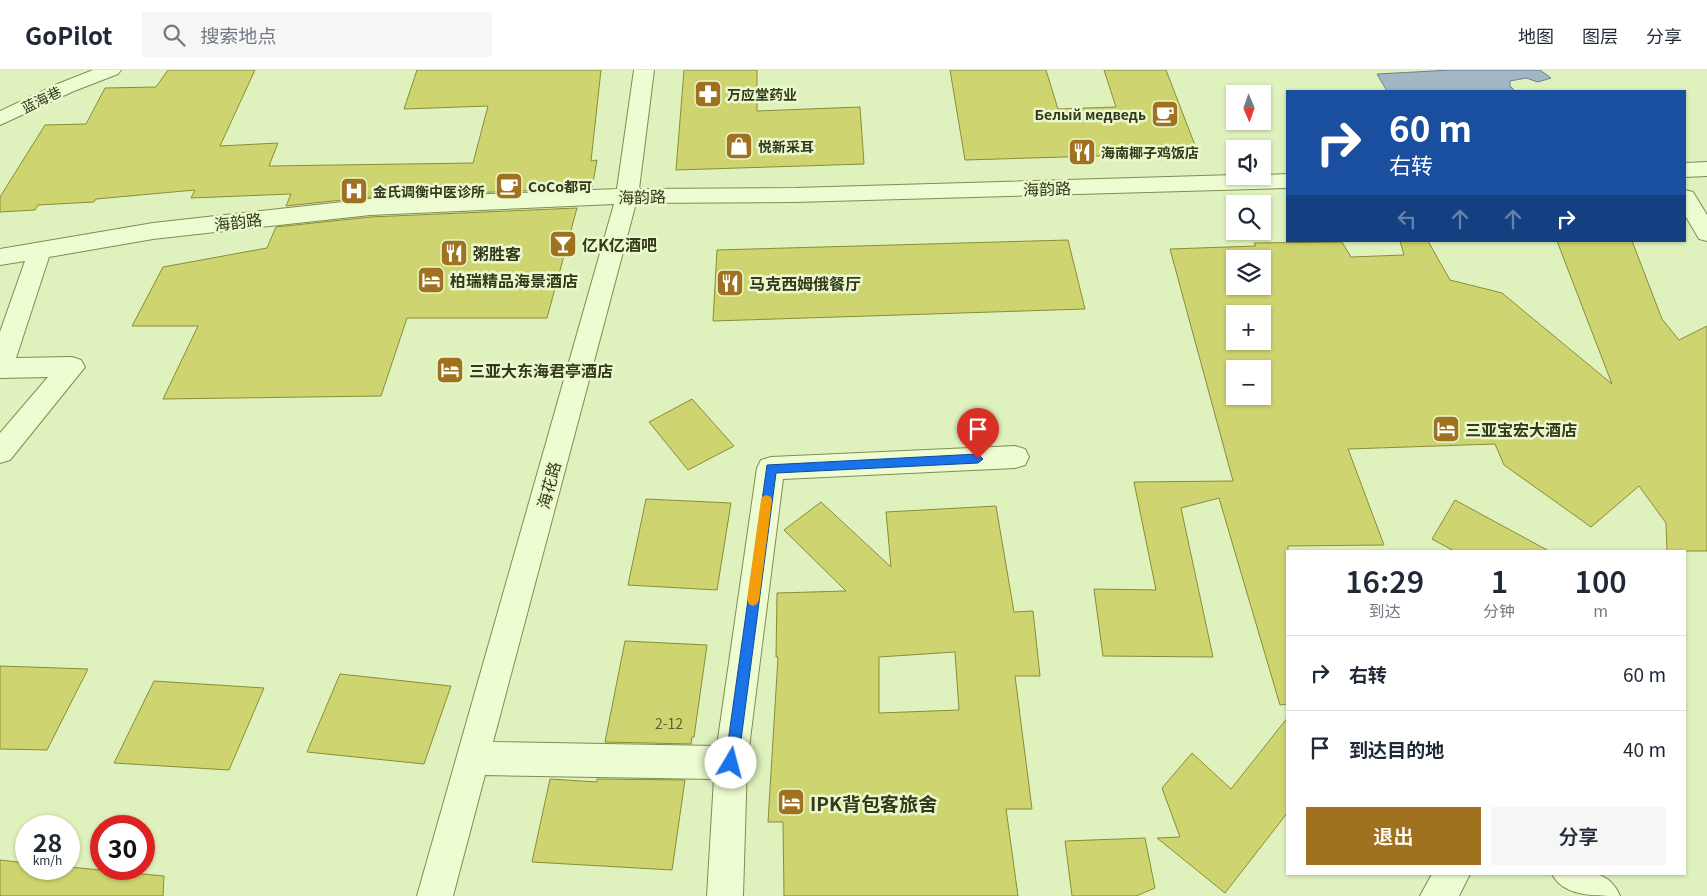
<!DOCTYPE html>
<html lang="zh">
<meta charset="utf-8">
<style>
body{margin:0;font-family:Georgia,"Noto Sans SC",serif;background:#f6f6f7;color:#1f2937;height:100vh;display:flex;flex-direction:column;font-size:19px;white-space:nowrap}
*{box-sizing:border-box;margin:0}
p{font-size:16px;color:#747a83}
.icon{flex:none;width:28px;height:28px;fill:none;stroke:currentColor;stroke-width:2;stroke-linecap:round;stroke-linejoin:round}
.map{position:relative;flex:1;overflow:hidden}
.side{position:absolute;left:1286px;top:480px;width:400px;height:325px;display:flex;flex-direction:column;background:#fff;border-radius:0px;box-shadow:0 1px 4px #0004}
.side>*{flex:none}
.hud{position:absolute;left:1286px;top:20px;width:400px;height:152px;border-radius:0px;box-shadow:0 1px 4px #0004;background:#1a4fa0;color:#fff;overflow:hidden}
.needle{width:32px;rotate:178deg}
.buttons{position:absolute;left:1226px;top:15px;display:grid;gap:10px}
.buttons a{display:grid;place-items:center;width:45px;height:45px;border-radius:0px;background:#fff;box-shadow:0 1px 4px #0004;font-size:25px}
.speed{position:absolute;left:15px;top:745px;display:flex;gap:10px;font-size:25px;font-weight:700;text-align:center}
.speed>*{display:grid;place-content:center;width:65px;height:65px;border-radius:50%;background:#fff;box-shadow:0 1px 4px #0004;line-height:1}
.speed small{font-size:12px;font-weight:400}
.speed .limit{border:8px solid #d22;background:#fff;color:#111}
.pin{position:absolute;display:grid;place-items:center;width:42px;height:42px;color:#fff;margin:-51px -21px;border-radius:50% 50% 50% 0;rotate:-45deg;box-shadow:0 0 5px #0007}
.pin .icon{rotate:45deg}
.me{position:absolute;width:55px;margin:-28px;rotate:8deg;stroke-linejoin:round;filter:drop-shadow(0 0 4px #0008)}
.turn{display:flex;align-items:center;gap:18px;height:105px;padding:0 20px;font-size:22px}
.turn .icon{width:65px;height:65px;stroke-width:2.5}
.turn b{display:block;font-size:35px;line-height:42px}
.lanes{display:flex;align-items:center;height:48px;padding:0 20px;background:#0003;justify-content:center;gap:25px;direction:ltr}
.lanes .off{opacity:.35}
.eta{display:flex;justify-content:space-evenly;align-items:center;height:85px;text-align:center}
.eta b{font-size:30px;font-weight:600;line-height:35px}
.cta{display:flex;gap:10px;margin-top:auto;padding:10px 20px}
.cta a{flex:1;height:58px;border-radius:0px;background:#a0711e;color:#fff;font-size:20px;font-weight:600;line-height:58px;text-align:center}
.cta a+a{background:#f6f6f7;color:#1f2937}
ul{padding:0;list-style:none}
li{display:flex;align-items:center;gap:15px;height:75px;padding:0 20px;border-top:1px solid #e0e1e3}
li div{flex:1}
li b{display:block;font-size:19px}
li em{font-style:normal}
header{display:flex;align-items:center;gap:30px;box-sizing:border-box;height:70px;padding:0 25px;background:#fff;border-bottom:1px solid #e0e1e3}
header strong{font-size:24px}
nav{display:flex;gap:28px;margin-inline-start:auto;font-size:18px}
.search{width:350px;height:45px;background:#f6f6f7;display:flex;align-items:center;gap:12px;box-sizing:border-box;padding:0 18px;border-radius:0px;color:#747a83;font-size:19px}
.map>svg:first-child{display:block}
.water{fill:#a1b7c3;stroke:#688191}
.building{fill:#ced46f;stroke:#898d38;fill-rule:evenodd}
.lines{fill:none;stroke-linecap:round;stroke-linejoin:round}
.minor-casing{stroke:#828b54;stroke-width:2}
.minor{fill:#edfcd1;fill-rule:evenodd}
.route{fill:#1a73e8;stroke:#114b97}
.slow{fill:#f59e0b}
.labels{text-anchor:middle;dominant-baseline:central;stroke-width:5;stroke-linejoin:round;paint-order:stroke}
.far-poi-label{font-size:14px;font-weight:bold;fill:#35391b;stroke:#e9f9cd;text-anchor:start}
.far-street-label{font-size:14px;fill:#35391b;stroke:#e9f9cd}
.number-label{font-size:14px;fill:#5b6030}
.street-label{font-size:16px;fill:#35391b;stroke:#e9f9cd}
.poi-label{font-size:16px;font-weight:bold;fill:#35391b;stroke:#e9f9cd;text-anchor:start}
.near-poi-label{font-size:19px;font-weight:bold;fill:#35391b;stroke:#e9f9cd;text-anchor:start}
</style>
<header>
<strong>GoPilot</strong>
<div class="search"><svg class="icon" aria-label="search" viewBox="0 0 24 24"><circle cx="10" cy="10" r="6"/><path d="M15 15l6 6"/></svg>搜索地点</div>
<nav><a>地图</a><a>图层</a><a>分享</a></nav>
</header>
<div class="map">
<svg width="1707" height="826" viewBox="0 0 1707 826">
<rect width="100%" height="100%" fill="#dff2bd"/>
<!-- water -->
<path class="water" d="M1452,0H1540L1551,8L1538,12L1526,8L1510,11V16L1515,21H1387L1377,4Z"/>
<!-- building -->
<path class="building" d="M168,0H255L220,76L278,73L269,96L473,93L488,36L404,39L417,0H601L591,91L597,90L592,118L370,127L286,136L291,124L191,128L195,120L96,129L94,132L38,135L35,140L0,142V127L45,55L86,54L105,18L156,17Z
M684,0H757V41L860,37L864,94L676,100Z
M950,0H1046L1058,39L1116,37L1104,0H1166L1198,83L965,90Z
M577,138L547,248H407L381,326L163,329L198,256H132L163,197L267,178L276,157L370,147Z
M1068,170L1085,239L713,251L717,180Z
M1400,171H1428L1450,210L1502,223L1612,314L1557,171H1632L1662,249L1679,270L1707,256V481H1667L1666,453L1639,416L1591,457L1504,395L1495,374L1348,379L1384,475L1288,476V634L1280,635L1219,428L1181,438L1213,587L1103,586L1094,519L1156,520L1134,412L1233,411L1170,179L1256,176L1254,173L1342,172L1351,187L1404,185ZM1235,189H1262V216H1235ZM1235,244H1262V271H1235ZM1235,299H1262V326H1235Z
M692,329L734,376L688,400L649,352Z
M646,429L731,433L717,520L628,515Z
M1455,430L1549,481H1454L1432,469Z
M821,432L891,497L886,442L996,436L1014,542L1033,541L1040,606H1015L1032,739H1006L1018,826H784L783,752H768L778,587H776L777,523L846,521L784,460ZM955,582L959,640L879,643V587Z
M625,571L707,575L694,667H692L691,674L605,672Z
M0,596L88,599L47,680L0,679Z
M340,604L451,616L424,694L307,682Z
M154,611L264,618L229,700L114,693Z
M1288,647V742L1225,823L1157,768L1180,767L1162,718L1192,683L1231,719Z
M550,709L597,712V709L685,710L672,800L532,792Z
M1145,768L1155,818L1136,826H1072L1065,771Z
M0,790L26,793V799H69V797L164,806L163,826H0Z"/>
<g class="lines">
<!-- minor casing -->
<g class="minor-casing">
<path id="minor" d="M93,0H121L118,4L74,21L0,55V41L60,13Z
M634,0H654L639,119L795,118L1235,105L1262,106V105L1288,104V118L795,132L636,133L493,672L717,676L757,398L761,390L771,387L1015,376L1025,379L1029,387L1025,395L1015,398L783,409L747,693L743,826H707L714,709L485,705L453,826H417L614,134L370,145L153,169L49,187L16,288L72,287L81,290L85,297L10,390L0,393V363L48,307L0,308V262L25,191L0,195V179L153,153L370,129L617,119Z
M1707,92V106L1685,107V93Z
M1685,120L1693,122L1707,145V171L1699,169L1685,145Z
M1432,804H1470L1459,826H1420Z
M1552,804C1580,804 1607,795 1620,826C1593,826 1563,826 1552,804Z"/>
</g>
<!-- minor -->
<use href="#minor" class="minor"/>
</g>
<!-- route -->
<path class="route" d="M978,384L983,389L978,393L776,403L738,693L736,698L731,700L727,698L725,693L767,395Z"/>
<!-- slow -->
<path class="slow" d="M766,425L771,427L772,430L759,530L757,534L753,536L749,534L747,530L761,430L762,427Z"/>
<!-- icons -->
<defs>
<g id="pharmacy-square" transform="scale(1.4375)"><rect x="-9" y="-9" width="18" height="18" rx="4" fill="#a0711e" stroke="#e9f9cd"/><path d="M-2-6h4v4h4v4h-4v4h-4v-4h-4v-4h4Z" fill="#fff"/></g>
<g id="cafe-square" transform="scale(1.4375)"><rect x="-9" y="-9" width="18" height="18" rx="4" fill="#a0711e" stroke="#e9f9cd"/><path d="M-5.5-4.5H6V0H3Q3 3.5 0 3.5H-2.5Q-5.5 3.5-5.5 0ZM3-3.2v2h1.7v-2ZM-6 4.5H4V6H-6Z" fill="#fff"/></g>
<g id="shop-square" transform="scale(1.4375)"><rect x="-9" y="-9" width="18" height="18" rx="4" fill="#a0711e" stroke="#e9f9cd"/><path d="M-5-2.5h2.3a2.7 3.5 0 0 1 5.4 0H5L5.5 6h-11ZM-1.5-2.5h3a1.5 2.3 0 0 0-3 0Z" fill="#fff"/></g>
<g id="restaurant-square" transform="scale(1.4375)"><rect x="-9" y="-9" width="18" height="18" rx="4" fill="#a0711e" stroke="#e9f9cd"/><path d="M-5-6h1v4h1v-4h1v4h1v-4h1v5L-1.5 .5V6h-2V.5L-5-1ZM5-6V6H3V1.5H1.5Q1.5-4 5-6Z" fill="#fff"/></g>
<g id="hospital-square" transform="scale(1.4375)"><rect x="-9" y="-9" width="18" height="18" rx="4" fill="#a0711e" stroke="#e9f9cd"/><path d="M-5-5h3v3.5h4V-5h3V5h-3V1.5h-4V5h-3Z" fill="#fff"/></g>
<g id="bar-square" transform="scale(1.4375)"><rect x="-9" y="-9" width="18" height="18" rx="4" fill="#a0711e" stroke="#e9f9cd"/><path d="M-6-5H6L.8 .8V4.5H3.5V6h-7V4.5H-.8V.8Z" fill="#fff"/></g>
<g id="hotel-square" transform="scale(1.4375)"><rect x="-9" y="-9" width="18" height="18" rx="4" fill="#a0711e" stroke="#e9f9cd"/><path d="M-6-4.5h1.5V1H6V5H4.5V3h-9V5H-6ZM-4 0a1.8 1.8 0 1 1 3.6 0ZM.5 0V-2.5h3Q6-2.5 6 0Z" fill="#fff"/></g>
</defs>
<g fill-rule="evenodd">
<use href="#pharmacy-square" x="708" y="24"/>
<use href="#cafe-square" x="1165" y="44"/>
<use href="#shop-square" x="739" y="76"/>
<use href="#restaurant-square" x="1082" y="82"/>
<use href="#cafe-square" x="509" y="116"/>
<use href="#hospital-square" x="354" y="121"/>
<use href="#bar-square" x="563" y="174"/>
<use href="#restaurant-square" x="454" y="183"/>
<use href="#hotel-square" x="431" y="210"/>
<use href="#restaurant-square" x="730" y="213"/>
<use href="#hotel-square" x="450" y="300"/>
<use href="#hotel-square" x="1446" y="359"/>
<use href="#hotel-square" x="791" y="732"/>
</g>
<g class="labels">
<!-- far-poi labels -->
<g class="far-poi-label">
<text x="727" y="24">万应堂药业</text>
<text x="1146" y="44" text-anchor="end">Белый медведь</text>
<text x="758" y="76">悦新采耳</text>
<text x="1101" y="82">海南椰子鸡饭店</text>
<text x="528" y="116">CoCo都可</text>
<text x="373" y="121">金氏调衡中医诊所</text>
</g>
<!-- far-street labels -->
<g class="far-street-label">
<text transform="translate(41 29) rotate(-26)">蓝海巷</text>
</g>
<!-- number labels -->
<g class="number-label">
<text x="669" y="653">2-12</text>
</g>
<!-- street labels -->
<g class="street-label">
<text transform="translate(1047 118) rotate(-2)">海韵路</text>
<text transform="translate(642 126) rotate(-1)">海韵路</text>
<text transform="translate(238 151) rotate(-7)">海韵路</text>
<text transform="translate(548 415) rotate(-75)">海花路</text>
</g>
<!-- poi labels -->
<g class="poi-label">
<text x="582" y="174">亿K亿酒吧</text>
<text x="473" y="183">粥胜客</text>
<text x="450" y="210">柏瑞精品海景酒店</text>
<text x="749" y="213">马克西姆俄餐厅</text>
<text x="469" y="300">三亚大东海君亭酒店</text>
<text x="1465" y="359">三亚宝宏大酒店</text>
</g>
<!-- near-poi labels -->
<g class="near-poi-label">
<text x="810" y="732">IPK背包客旅舍</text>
</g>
</g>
</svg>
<div class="buttons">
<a><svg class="needle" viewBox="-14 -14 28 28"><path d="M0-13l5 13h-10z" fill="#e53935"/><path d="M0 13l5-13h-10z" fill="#747a83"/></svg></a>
<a><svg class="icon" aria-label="sound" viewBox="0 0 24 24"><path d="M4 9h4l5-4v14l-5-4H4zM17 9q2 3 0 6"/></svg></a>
<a><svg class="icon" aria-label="search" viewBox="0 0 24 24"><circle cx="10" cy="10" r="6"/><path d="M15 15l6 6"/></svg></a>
<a><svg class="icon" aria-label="layers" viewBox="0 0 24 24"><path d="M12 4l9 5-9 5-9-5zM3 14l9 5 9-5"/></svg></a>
<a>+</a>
<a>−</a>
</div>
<div class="speed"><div>28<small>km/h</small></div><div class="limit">30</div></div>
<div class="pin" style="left:978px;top:389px;background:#d93025"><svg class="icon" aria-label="arrive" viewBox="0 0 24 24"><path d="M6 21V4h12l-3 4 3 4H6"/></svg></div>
<svg class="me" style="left:731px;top:693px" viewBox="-20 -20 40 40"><circle r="19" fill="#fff"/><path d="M0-13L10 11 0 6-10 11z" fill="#1a73e8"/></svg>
<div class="hud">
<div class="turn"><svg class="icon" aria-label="right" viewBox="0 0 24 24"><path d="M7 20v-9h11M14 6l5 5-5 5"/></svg><div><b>60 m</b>右转</div></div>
<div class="lanes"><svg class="icon off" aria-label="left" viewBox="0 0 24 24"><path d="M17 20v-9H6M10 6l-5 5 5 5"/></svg><svg class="icon off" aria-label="ahead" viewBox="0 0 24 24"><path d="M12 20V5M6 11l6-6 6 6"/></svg><svg class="icon off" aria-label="ahead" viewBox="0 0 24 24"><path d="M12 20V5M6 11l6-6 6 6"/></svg><svg class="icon" aria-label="right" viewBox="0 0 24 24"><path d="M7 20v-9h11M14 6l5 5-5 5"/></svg></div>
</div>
<section class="side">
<div class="eta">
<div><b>16:29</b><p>到达</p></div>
<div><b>1</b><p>分钟</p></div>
<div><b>100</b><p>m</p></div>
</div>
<ul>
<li><svg class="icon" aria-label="right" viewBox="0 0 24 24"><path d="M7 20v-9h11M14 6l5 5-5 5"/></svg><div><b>右转</b></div><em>60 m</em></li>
<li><svg class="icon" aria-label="arrive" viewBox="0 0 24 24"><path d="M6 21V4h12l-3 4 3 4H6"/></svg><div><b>到达目的地</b></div><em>40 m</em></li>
</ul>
<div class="cta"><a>退出</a><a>分享</a></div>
</section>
</div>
